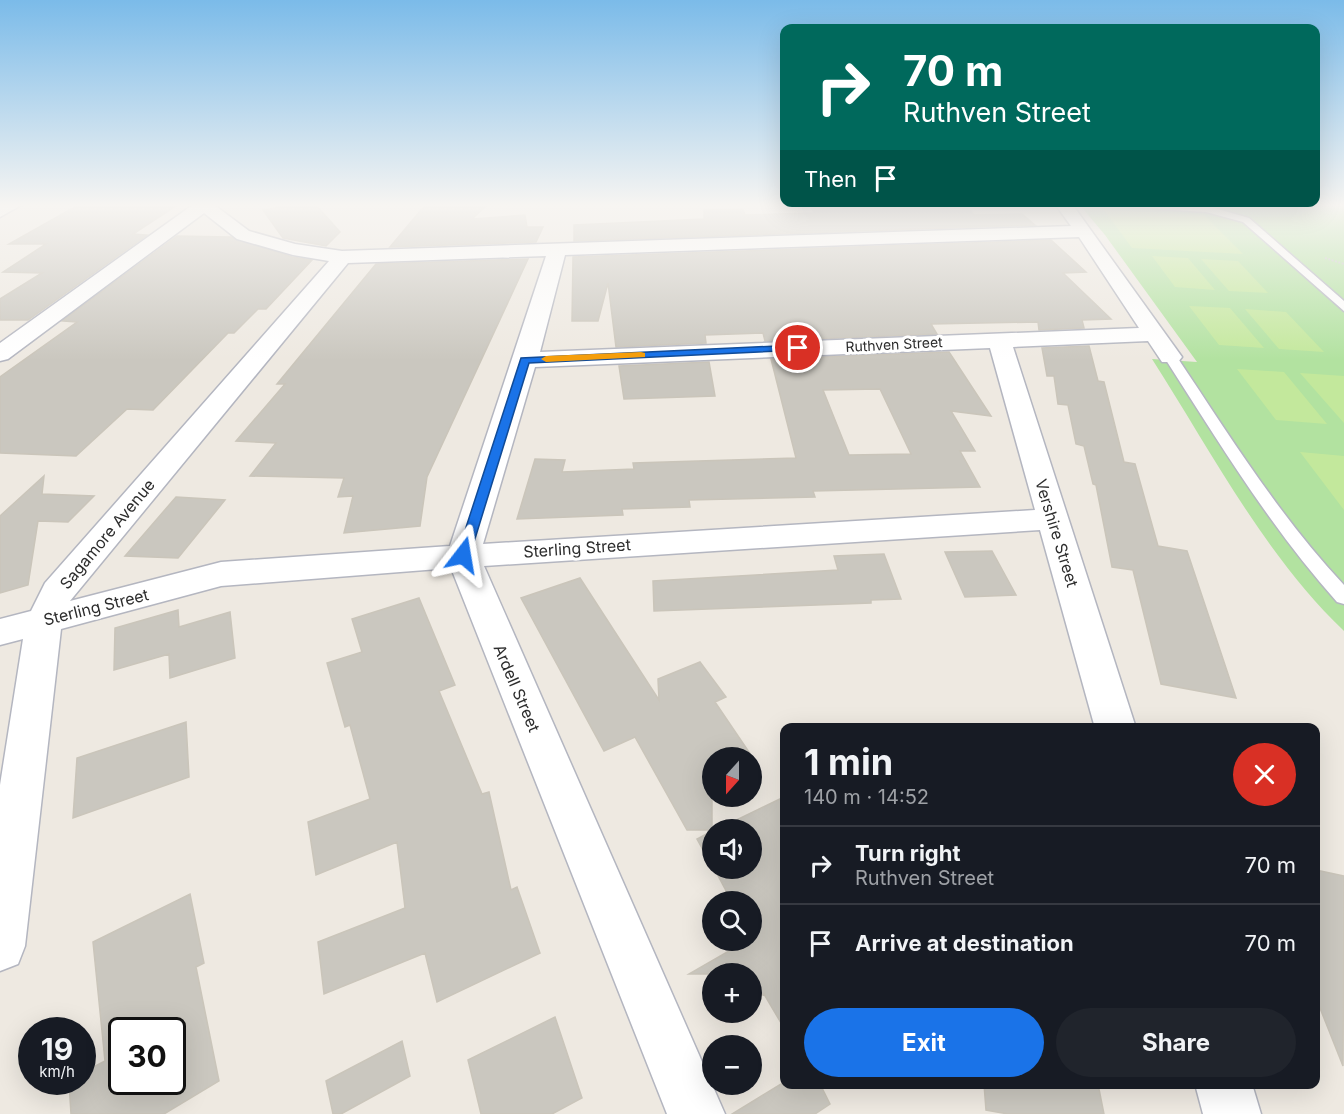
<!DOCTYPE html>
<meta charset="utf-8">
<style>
body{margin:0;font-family:Inter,sans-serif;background:#20242c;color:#f1f3f6;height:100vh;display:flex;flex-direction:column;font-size:22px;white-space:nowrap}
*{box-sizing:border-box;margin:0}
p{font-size:20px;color:#9ea1a6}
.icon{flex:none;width:33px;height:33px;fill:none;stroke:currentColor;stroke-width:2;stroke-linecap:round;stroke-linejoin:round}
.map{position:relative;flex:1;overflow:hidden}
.panel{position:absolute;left:780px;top:723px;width:540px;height:366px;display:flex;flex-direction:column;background:#171b24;border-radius:12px;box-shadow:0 6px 24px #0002}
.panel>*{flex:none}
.guide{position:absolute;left:780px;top:24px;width:540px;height:183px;border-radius:12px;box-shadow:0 6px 24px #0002;background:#00695c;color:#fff;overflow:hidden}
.needle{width:39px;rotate:201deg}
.tools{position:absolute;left:702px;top:747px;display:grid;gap:12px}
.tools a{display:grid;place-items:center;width:60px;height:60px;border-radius:50%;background:#171b24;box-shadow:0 6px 24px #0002;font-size:30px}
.speed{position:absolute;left:18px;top:1017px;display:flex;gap:12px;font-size:30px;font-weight:700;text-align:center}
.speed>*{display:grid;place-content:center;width:78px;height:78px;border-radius:50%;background:#171b24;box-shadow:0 6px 24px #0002;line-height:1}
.speed small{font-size:15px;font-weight:400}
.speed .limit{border:3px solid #111;border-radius:9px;background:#fff;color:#111}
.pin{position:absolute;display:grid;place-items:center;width:51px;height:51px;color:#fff;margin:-26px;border:3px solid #fff;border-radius:50%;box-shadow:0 2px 6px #0007}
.me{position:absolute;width:66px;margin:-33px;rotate:14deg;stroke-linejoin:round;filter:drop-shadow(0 0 4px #0008)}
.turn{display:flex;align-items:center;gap:21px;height:126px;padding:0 24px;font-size:27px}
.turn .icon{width:78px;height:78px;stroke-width:2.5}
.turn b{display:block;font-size:42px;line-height:51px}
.then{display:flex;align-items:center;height:57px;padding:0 24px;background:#0003;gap:12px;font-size:22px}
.round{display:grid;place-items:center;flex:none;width:63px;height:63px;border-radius:32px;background:#20242c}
.headline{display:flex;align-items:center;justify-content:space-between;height:102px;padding:0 24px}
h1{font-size:36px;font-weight:700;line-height:45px}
.primary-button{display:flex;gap:12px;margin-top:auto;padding:12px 24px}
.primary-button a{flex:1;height:69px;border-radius:36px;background:#1a73e8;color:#fff;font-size:24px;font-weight:700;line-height:69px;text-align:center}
.primary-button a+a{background:#20242c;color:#f1f3f6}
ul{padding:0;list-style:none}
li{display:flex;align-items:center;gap:18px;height:78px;padding:0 24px;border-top:2px solid #363941}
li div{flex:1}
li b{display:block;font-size:22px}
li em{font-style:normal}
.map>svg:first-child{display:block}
.green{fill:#b2e2a0}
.pitch{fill:#c3e89c}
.building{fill:#cac7bf;stroke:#cac5ba;stroke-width:1.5;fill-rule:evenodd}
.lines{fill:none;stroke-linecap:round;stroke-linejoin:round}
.service-casing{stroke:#b4b6c0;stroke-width:3}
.minor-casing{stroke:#b4b6c0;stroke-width:3}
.path{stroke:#c8c8c8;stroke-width:2;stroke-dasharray:2 1.5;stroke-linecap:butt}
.service{fill:#fff;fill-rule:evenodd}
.minor{fill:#fff;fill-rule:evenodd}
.route{fill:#1a73e8;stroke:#114b97;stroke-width:1.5}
.slow{fill:#f59e0b}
.labels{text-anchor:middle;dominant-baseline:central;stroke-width:6;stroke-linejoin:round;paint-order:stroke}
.far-street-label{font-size:14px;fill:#2d2d2d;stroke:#fff}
.street-label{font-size:16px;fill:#2d2d2d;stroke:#fff}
</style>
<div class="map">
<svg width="1344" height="1114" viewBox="0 0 1344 1114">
<rect width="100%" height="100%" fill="#eee9e1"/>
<!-- green -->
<path class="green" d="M1079,204H1344V631C1265,556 1211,451 1152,359L1197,362L1105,235Z"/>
<!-- pitch -->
<path class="pitch" d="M1104,210L1204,215L1243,254L1132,248Z
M1152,256L1188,258L1215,290L1175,287Z
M1201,259L1238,261L1268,293L1229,291Z
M1189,306L1230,308L1264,348L1219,345Z
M1245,309L1286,312L1324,352L1279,349Z
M1237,369L1284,372L1327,424L1276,420Z
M1300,373L1344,376V423Z
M1300,452L1344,456V510Z"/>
<!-- building -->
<path class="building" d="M80,204L176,206L133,234L147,235L28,320H0V299L42,273L3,272L46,244H9Z
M296,204H315L340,232L326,246L283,238L263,210Z
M426,204H488L472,219L525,215L527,227H543L536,242L390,247Z
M943,204L950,211H971L974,215L1022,214L1035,225L574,241V225L704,219V210L743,209L745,215L814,213L810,205Z
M177,236L231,237L292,257L312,260L266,309H258L234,333H228L153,410L127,409L76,456L0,453V377L77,322L62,321Z
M1051,240L1086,272L1063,273L1111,319L1082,320L1084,328L1039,330L1038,322L931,324L937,334L765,341L763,333L705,335L706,343L616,347L608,283L598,321H572L573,257Z
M528,259L427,477L420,526L344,533L353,496L338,497L344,478L250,476L276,443L236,441L285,384H277L376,264Z
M1089,346L1098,381L1104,382L1124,462L1135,464L1158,546L1187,551L1236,698L1161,684L1133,570L1112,567L1096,485L1093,484L1084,446L1076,444L1068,405L1058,404L1054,376H1047L1042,348Z
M949,352L991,416L951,411L975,451H960L980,487L813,491L815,497L689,500L690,507L622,509L623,515L517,519L535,459L565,460L562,472L634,469L633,463L796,458L771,359ZM880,389L911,454L849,455L823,390Z
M709,362L715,396L624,399L619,366Z
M44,476L42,494L94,496L68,522L38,521L28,585L0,593V516Z
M176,497L225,500L178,558L125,556Z
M992,551L1016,595L965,597L945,552Z
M884,554L901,599L871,600V603L654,611L653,581L838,570L834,556Z
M580,578L659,700L658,679L700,662L726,697L715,702L753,758H712V830H687L635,737L604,751L521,598Z
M419,598L455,685L439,691L482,794L489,792L511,890L517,887L540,953L437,1002L425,953L324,994L318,942L405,908L397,842L316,875L308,822L370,799L350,725L345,727L327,663L362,652L352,619Z
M178,610L179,627L230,612L235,658L170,678L169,654L114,670L115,628Z
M186,722L189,777L73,818L77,758Z
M784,797V1028L764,994L752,1001V974H689L748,940H754L752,936V902H732L714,868H752V830H716Z
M712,831V866L697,839Z
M1316,870L1344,876L1343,1066L1316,998Z
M190,894L204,963L196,967L219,1081L164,1114H71L69,1082H82V1073L105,1061L93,942ZM122,1030H172V1082H122Z
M555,1017L582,1098L552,1114H481L468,1060Z
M402,1041L410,1076L341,1114H333L326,1081Z
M781,1084H820L830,1104L815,1114H732Z
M984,1084H1098L1104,1114H1008L986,1110Z"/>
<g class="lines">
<!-- service casing -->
<g class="service-casing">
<path id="service" d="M1124,204L1207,206L1249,218L1344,301V311L1243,222L1206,212L1128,207Z
M1170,353L1175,354C1228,433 1279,516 1344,585V604L1337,602C1270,527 1218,441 1164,357Z"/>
</g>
<!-- minor casing -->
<g class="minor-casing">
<path id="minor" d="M3,204H23L0,217V205Z
M194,204H213L249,231L295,244L342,251L1071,226L1055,204H1072L1182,357L1178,362H1162L1148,341L1013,347L1136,728H1095L1040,530L484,566L725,1114H667L451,568L221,586L61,629L25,946L18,964L0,971V785L23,639L0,645V619L31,611L45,583L329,261L293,255L237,239L204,213L8,359L0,361V343ZM1079,237L1139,328L540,352L565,255ZM546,256L450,546L221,562L70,601L348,263ZM990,348L1035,510L483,544L535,367Z
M1195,1084H1252L1261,1114H1203Z"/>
</g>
<!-- path -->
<path class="path" d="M1325,258L1344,264"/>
<!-- service -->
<use href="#service" class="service"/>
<!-- minor -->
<use href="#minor" class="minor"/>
</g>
<!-- sky -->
<linearGradient id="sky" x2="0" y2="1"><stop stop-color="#7bbbe9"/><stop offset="0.57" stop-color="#f7f5f2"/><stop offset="1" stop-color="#f7f5f2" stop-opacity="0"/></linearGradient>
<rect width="1344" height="360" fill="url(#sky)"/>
<!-- route -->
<path class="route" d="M798,345L803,348L801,350L529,363L470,555L463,560L459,559L457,555L521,358Z"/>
<!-- slow -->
<path class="slow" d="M641,352L645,353V357L546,362L541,359L546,356Z"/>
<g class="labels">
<!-- far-street labels -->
<g class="far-street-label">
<text transform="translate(894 344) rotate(-3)">Ruthven Street</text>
</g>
<!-- street labels -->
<g class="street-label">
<text transform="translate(1057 533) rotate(73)">Vershire Street</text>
<text transform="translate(107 534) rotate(-50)">Sagamore Avenue</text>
<text transform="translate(577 548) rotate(-4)">Sterling Street</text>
<text transform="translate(96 607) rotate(-14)">Sterling Street</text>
<text transform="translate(517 688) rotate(67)">Ardell Street</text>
</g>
</g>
</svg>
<div class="tools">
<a><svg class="needle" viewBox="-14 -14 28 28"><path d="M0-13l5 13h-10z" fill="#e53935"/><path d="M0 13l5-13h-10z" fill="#9ea1a6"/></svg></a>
<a><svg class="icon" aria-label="sound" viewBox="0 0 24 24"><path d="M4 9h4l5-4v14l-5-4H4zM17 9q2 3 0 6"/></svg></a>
<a><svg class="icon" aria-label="search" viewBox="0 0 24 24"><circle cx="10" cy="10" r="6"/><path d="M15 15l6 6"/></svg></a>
<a>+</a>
<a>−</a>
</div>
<div class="speed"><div>19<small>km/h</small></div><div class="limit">30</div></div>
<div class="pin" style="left:798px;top:348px;background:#d93025"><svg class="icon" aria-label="arrive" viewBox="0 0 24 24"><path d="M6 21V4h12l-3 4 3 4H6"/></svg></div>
<svg class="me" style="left:463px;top:555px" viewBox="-20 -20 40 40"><path d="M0-17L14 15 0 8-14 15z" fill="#1a73e8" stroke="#fff" stroke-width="4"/></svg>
<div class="guide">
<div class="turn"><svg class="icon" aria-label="right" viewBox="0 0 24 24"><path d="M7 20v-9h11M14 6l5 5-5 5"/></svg><div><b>70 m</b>Ruthven Street</div></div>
<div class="then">Then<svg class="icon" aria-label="arrive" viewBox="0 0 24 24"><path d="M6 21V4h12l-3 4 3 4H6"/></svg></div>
</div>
<section class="panel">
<div class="headline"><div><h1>1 min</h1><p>140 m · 14:52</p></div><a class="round" style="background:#d93025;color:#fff"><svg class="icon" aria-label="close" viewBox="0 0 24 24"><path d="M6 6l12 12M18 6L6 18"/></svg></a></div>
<ul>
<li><svg class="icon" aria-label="right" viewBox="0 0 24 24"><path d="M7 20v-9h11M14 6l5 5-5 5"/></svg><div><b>Turn right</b><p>Ruthven Street</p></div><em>70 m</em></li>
<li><svg class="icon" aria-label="arrive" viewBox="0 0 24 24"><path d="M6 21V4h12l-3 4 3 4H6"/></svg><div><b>Arrive at destination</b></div><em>70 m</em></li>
</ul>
<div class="primary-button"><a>Exit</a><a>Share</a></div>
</section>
</div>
